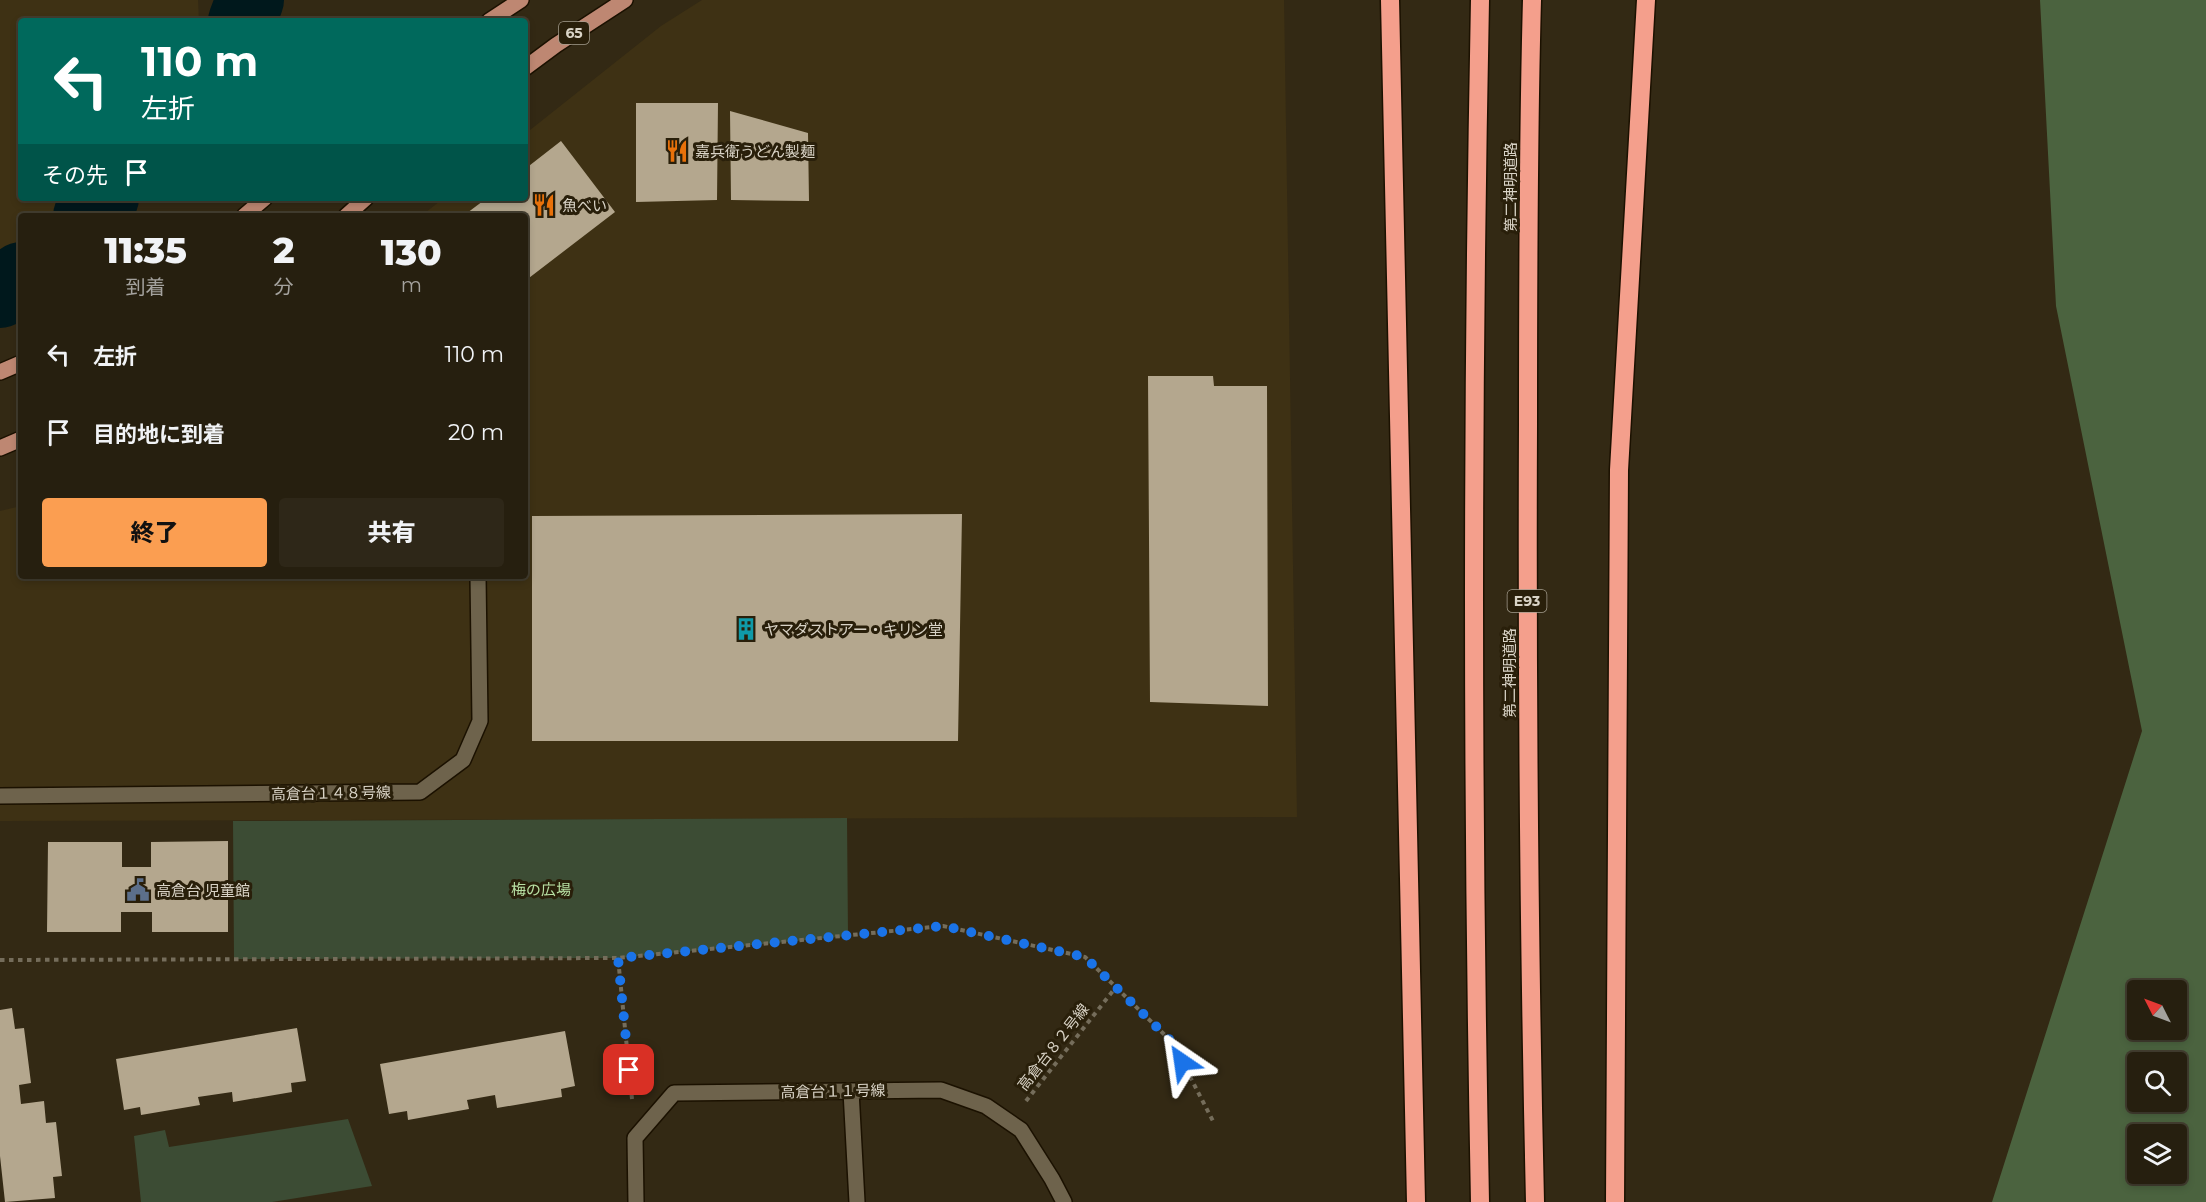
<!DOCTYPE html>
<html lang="ja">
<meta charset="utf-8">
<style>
body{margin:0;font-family:Montserrat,"Noto Sans JP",sans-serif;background:#2e2718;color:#f1f3f6;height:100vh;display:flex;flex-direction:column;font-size:22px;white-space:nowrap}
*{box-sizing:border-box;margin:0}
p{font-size:20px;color:#a4a29e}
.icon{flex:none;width:33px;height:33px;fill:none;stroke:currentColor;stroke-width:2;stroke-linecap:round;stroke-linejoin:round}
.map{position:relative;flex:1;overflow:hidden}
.drawer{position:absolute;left:18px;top:213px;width:510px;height:366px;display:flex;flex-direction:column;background:#261f0f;border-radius:6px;box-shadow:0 3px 9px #0003,0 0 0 2px #423d2f}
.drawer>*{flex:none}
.guide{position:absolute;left:18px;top:18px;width:510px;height:183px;border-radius:6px;box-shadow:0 3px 9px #0003,0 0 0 2px #423d2f;background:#00695c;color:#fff;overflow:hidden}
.needle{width:39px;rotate:312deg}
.tools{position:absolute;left:2127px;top:980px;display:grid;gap:12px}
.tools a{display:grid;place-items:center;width:60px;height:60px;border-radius:6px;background:#261f0f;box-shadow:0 3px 9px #0003,0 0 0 2px #423d2f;font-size:30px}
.pin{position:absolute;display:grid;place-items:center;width:51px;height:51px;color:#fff;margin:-26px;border-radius:12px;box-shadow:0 3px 9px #0006}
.me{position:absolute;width:66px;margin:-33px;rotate:328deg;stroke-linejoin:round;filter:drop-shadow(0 0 4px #0008)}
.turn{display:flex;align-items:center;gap:21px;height:126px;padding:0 24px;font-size:27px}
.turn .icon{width:78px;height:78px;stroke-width:2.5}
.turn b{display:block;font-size:42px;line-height:51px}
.then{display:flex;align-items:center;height:57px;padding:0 24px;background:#0003;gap:12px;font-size:22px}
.eta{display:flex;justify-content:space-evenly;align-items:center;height:102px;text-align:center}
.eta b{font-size:36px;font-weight:800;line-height:42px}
.primary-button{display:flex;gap:12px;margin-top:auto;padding:12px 24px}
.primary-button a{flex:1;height:69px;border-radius:6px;background:#fb9e51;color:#111;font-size:24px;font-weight:800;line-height:69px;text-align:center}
.primary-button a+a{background:#2e2718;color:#f1f3f6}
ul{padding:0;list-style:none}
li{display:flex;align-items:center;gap:18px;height:78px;padding:0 24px}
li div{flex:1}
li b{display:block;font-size:22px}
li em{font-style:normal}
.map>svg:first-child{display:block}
.built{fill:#3e3114}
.green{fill:#3c4c34}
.forest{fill:#4b633f;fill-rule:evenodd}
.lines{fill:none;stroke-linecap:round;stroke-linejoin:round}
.river{stroke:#00181c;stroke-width:68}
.building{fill:#b4a78e}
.minor-casing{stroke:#1b1100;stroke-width:18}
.primary-casing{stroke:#1b1100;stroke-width:18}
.motorway-casing{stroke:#1b1100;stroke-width:21}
.path{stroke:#756d5b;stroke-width:4;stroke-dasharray:4.5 4.5;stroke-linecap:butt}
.minor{stroke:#6e634c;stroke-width:15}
.primary{stroke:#be8772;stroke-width:15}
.motorway{stroke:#f49f8c;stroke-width:18}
.route{stroke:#1a73e8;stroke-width:10;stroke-dasharray:0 18}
.labels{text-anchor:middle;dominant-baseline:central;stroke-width:6;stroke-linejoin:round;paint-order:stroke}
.shield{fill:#291f0a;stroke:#a49d8e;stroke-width:1.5}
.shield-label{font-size:14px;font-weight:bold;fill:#d9d3c6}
.poi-label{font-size:15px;fill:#d9d3c6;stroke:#291f0a;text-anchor:start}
.street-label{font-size:15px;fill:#d9d3c6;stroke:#291f0a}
.park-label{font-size:15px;fill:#b8e1a4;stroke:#291f0a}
</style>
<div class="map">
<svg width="2206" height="1202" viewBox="0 0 2206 1202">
<rect width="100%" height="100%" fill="#332914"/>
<!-- built -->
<path class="built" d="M0,0H198L199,21H21V198H69L49,216H21V243L12,252L0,256Z
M702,0H1284L1297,817L0,821V511L21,506V576H525V216H421L444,198H525V134L661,26Z"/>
<!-- green -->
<path class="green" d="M847,818L848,936L618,958L234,959L233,821Z
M348,1119L372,1186L272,1202H141L134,1136L165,1130L169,1147Z"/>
<!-- forest -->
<path class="forest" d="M2040,0H2206V1202H1992L2142,731L2056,306ZM2138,990H2176V1029H2138ZM2138,1062H2176V1101H2138ZM2138,1134H2176V1173H2138Z"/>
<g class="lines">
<!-- river -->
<path class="river" d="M242,21L250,0
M87,216L105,198
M0,294L21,276"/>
</g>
<!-- building -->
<path class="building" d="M636,103H718L717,200L636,202Z
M730,111L808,133L809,201L731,200Z
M561,141L615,212L525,281V216H463L487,198H525V169Z
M1148,376H1213L1214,386H1267L1268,706L1150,702Z
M962,514L958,741H532V516Z
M228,841V932H152V912H121V932H47L48,842H122V867H151V842Z
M12,1008L15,1029L24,1028L31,1083L19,1085L21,1104L44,1101L46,1123L56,1122L62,1176L53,1177L55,1198L5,1202L0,1156V1010Z
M297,1028L306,1081L291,1083L292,1092L233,1102L232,1092L198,1097L200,1105L141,1115L140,1107L124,1110L116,1059Z
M565,1031L575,1086L561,1089L562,1097L497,1108L495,1095L467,1100L469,1109L408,1120L407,1111L389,1114L380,1064Z"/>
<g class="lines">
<!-- minor casing -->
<g class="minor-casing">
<path id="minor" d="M0,796L420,792L463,760L480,721L478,576
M851,1091L857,1202
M636,1202L635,1138L674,1093L941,1090L986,1106L1021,1130L1052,1179L1064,1202"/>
</g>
<!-- primary casing -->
<g class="primary-casing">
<path id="primary" d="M489,21L521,0
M525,68L556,45L625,0
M244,216L265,198
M346,216L366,198
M0,372L21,363
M0,448L21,439"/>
</g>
<!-- motorway casing -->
<g class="motorway-casing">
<path id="motorway" d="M1390,0L1416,1202
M1532,0C1528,141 1528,282 1528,423C1527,683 1529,942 1535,1202
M1480,1202C1472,801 1472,401 1480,0
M1615,1202L1619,470L1646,0"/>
</g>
<!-- path -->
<path class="path" d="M0,960L618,958
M632,1099L618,958L943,926L1085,957L1172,1042L1213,1121
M1026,1101L1116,987"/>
<!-- minor -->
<use href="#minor" class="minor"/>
<!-- primary -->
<use href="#primary" class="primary"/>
<!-- motorway -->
<use href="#motorway" class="motorway"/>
</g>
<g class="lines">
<!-- route -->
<path class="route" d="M629,1070L618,958L943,926L1085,957L1172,1042L1182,1062"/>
</g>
<!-- icons -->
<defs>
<g id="restaurant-bare" transform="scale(1.8)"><path d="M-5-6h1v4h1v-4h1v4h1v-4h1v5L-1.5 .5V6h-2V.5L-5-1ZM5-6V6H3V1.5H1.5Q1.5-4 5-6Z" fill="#e8710a" stroke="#291f0a" stroke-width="2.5" paint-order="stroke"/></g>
<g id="building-bare" transform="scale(1.8)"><path d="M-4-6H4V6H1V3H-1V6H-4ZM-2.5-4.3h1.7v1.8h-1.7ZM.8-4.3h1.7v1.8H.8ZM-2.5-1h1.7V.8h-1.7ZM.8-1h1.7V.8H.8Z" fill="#0f9aa8" stroke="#291f0a" stroke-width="2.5" paint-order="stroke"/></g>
<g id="civic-bare" transform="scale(1.8)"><path d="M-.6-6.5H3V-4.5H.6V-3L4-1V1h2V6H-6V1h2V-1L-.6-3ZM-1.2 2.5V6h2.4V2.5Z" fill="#5c6f8a" stroke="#291f0a" stroke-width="2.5" paint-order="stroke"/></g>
</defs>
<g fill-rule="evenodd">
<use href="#restaurant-bare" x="677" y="151"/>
<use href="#restaurant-bare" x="544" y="205"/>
<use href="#building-bare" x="746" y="629"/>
<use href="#civic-bare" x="138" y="890"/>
</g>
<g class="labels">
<!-- shield labels -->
<g class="shield">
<rect x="559" y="22" width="30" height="22" rx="4.5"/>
<rect x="1507.5" y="590" width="39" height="22" rx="4.5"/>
</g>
<g class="shield-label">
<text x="574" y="33">65</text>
<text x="1527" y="601">E93</text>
</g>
<!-- poi labels -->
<g class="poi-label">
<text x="695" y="151">嘉兵衛うどん製麺</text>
<text x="562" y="205">魚べい</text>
<text x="764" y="629">ヤマダストアー・キリン堂</text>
<text x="156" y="890">高倉台 児童館</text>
</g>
<!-- street labels -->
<g class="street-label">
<text transform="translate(1510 187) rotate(-90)">第二神明道路</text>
<text transform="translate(1509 673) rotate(-90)">第二神明道路</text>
<text transform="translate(331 793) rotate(-1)">高倉台１４８号線</text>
<text transform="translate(1053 1047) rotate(-52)">高倉台８２号線</text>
<text transform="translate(833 1091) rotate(-1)">高倉台１１号線</text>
</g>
<!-- park labels -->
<g class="park-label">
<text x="541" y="889">梅の広場</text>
</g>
</g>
</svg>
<div class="tools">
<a><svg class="needle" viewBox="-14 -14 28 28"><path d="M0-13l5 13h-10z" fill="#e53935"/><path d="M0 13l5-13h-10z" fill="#a4a29e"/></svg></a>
<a><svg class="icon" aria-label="search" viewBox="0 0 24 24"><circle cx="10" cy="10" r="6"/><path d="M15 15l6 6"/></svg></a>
<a><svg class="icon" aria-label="layers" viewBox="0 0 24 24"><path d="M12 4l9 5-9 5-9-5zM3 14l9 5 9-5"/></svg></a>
</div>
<div class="pin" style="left:629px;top:1070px;background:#d93025"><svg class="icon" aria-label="arrive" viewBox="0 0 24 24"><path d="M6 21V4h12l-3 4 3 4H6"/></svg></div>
<svg class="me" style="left:1182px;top:1062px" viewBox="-20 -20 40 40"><path d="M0-17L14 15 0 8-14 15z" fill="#1a73e8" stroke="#fff" stroke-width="4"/></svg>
<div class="guide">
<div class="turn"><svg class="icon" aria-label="left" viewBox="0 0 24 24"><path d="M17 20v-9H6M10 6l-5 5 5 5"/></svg><div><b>110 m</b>左折</div></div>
<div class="then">その先<svg class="icon" aria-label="arrive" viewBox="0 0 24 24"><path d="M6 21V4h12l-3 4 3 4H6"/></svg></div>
</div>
<section class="drawer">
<div class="eta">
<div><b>11:35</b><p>到着</p></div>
<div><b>2</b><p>分</p></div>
<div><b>130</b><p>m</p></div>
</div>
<ul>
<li><svg class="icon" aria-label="left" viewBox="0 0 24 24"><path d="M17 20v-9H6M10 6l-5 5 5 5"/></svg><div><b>左折</b></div><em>110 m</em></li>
<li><svg class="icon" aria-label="arrive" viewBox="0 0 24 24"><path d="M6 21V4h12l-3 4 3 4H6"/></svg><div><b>目的地に到着</b></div><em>20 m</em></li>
</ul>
<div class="primary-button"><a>終了</a><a>共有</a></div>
</section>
</div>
